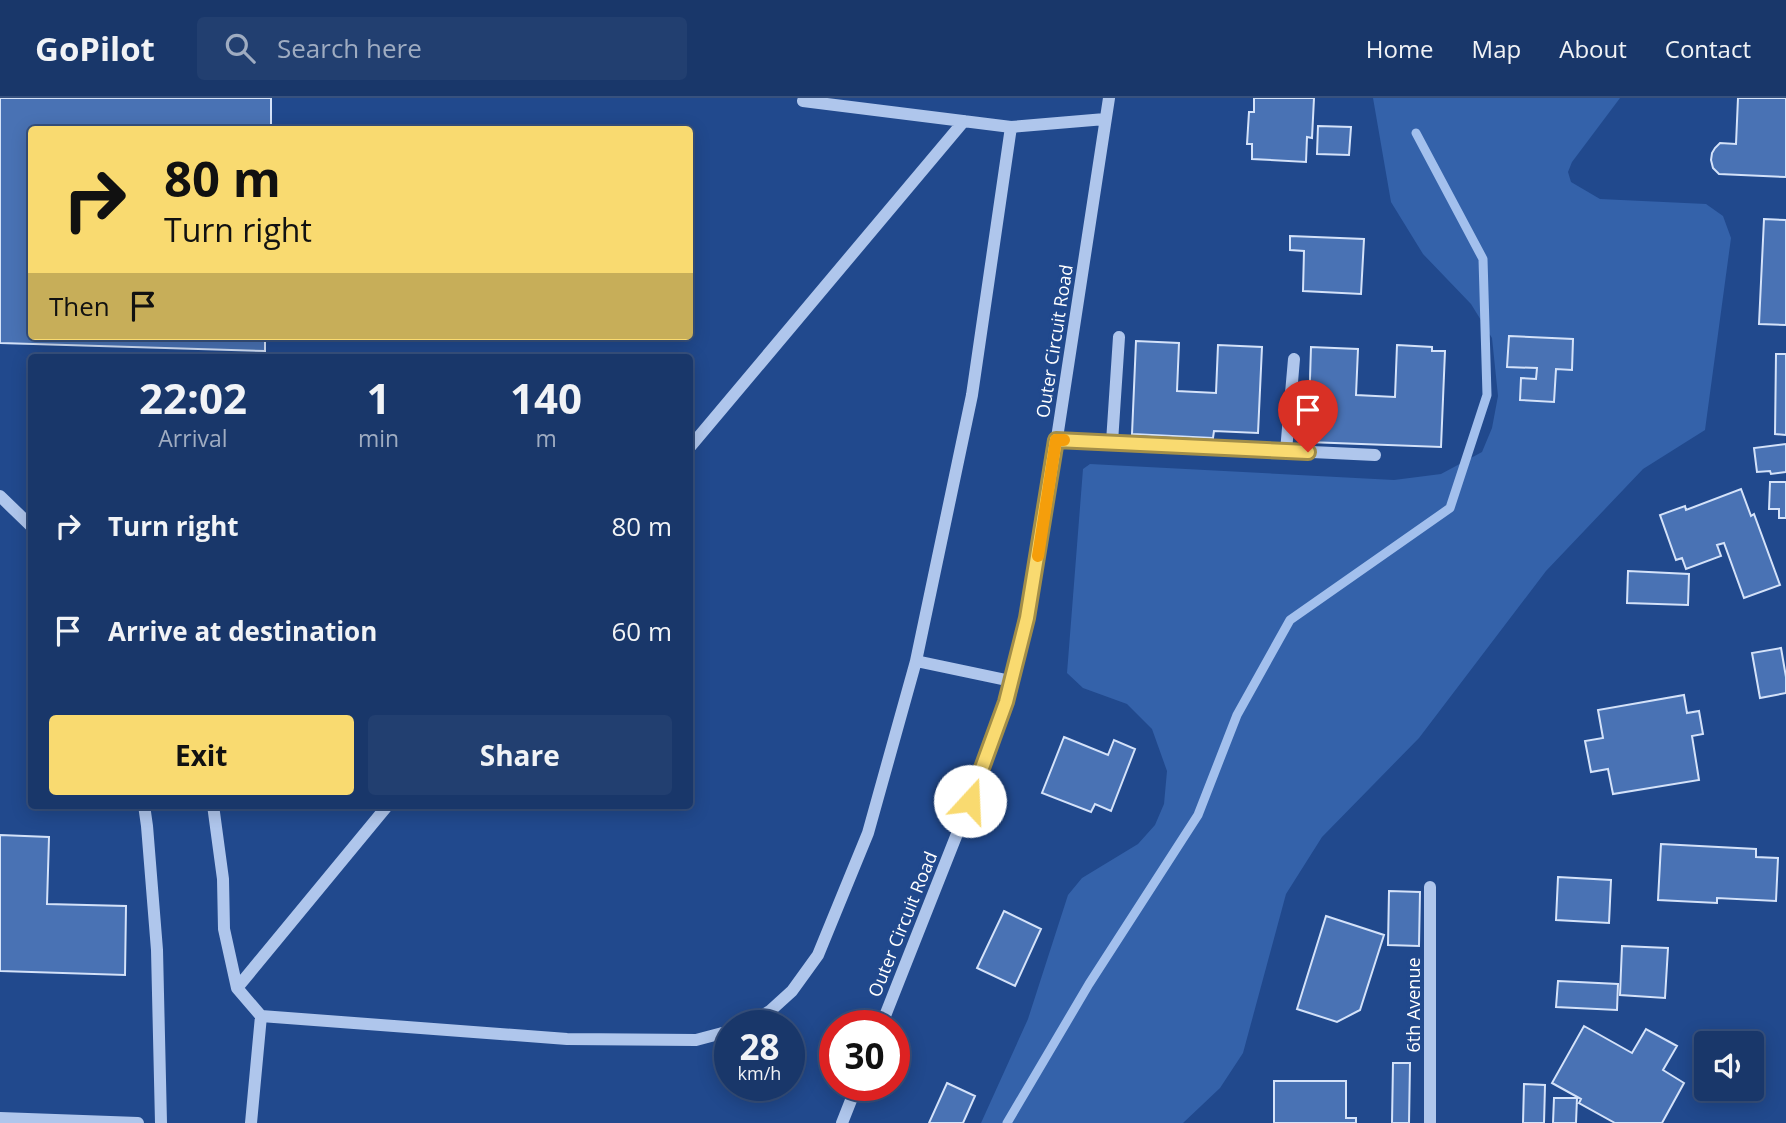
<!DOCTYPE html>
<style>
body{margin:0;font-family:"Open Sans",sans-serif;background:#223f70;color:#f1f3f6;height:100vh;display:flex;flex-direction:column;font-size:26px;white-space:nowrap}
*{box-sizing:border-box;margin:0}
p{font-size:23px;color:#9facc1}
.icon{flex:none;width:38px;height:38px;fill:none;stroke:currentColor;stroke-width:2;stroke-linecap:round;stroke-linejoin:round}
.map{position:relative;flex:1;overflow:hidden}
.sheet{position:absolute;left:28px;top:256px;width:665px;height:455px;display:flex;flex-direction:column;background:#19376a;border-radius:7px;box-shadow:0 4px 18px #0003,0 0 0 2px #37517e}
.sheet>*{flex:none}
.banner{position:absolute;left:28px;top:28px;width:665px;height:214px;border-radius:7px;box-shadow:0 4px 18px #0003,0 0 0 2px #37517e;background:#f9da70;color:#111;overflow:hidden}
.fabs{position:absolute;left:1694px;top:933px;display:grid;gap:14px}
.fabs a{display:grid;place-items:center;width:70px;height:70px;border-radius:7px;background:#19376a;box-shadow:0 4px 18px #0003,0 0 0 2px #37517e;font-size:35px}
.speed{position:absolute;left:714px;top:912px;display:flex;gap:14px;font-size:35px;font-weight:700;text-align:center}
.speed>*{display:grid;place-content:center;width:91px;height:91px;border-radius:50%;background:#19376a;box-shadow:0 4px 18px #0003,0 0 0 2px #37517e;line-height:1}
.speed small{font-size:18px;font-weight:400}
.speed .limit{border:10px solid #d22;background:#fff;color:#111}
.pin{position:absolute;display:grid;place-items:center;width:60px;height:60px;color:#fff;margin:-72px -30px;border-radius:50% 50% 50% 0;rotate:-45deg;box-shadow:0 0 7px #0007}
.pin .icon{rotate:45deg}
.me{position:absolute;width:77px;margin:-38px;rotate:20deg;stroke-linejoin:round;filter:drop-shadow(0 0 5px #0008)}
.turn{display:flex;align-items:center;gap:24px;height:147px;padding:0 21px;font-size:32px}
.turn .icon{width:91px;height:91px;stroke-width:2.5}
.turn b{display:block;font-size:49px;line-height:60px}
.then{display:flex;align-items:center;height:66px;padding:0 21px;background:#0003;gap:14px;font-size:26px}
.eta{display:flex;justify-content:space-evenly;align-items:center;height:119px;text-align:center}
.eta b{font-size:42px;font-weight:700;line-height:49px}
.primary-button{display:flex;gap:14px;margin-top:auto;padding:14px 21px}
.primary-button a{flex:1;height:80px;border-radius:7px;background:#f9da70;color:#111;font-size:28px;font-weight:700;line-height:80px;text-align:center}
.primary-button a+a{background:#223f70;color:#f1f3f6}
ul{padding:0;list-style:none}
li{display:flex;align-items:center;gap:21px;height:105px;padding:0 21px}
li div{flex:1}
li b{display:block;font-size:26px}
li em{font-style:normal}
header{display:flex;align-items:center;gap:42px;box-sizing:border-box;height:98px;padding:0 35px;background:#19376a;border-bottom:2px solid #37517e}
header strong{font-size:33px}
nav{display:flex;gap:38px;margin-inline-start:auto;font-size:24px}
.search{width:490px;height:63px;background:#223f70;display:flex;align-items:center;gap:18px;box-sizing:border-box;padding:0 24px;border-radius:7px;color:#9facc1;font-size:26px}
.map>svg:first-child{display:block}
.green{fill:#3462aa}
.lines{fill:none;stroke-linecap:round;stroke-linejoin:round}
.stream{stroke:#a3c0ed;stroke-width:9}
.building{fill:#4972b4;stroke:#d4e2f9;stroke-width:2}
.minor{stroke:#afc6ec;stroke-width:12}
.route-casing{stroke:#a28e49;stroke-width:18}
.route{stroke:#f9da70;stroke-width:12}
.slow{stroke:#f59e0b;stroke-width:12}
.labels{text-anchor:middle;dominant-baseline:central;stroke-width:7;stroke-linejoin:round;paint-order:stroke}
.street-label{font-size:18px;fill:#fff;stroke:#21498d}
</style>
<header>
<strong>GoPilot</strong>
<div class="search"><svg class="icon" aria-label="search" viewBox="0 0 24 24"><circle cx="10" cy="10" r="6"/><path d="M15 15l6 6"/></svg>Search here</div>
<nav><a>Home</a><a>Map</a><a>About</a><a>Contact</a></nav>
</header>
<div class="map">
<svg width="1786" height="1025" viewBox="0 0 1786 1025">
<rect width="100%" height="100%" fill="#21498d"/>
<!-- green -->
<path class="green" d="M1373,0H1620L1572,64L1568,74L1571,84L1600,101L1706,106L1723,118L1731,140L1705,332L1643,371L1546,473L1419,640L1322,739L1286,796L1243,955L1220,990L1183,1025H981L1028,921L1068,797L1082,780L1138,746L1155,727L1164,706L1167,673L1152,631L1127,606L1083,590L1067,575L1083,371L1090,366L1394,382L1441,376L1482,354L1492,330L1498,298L1492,240L1471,206L1423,156L1391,104Z"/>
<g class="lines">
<!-- stream -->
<path class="stream" d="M1007,1025L1089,886L1198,717L1237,617L1290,522L1450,410L1487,297L1483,161L1416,35"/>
</g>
<!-- building -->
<path class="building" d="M0,0H271V32H32V238H265V253L0,245Z
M1254,0H1314L1312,40L1307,39L1306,64L1252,61V46H1247L1249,14H1254Z
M1738,0H1786V79L1719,76L1713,70L1711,62L1712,55L1715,50L1720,45L1736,46Z
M1318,28L1351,29L1349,57L1317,56Z
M1764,121L1786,122V227L1759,226Z
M1290,138L1364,141L1361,196L1303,193L1304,153L1290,152Z
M1509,238L1573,241L1572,272L1556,271L1554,304L1520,302L1521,280L1536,281L1537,270L1507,269Z
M1136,243L1179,245L1177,293L1216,295L1218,247L1262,249L1258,335L1214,333L1213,340L1132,336Z
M1397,247L1432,249V253H1445L1441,349L1308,344L1311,249L1358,251L1356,297L1395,299Z
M1776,256H1786V337L1775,336Z
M1786,346V374L1771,376L1770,373L1757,374L1754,350Z
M1770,384H1786V420H1779V411H1769Z
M1741,391L1751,418L1754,416L1780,487L1744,500L1724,445L1717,447L1721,458L1686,471L1682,460L1676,462L1660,417L1685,408L1686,412Z
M1628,473L1689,476L1688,507L1627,505Z
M1781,550L1786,579V595L1760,600L1752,555Z
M1684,597L1687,615L1699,613L1703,636L1692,638L1699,682L1613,696L1608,671L1591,674L1585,643L1603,640L1598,612Z
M1064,639L1108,657L1114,642L1135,651L1111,713L1095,706L1091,714L1042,695Z
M0,737L49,739L47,806L126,808L125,877L0,873Z
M1661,746L1756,751V759L1778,760L1776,803L1717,800V805L1658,802Z
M1558,779L1611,782L1609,825L1556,822Z
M1389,793L1420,794L1419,848L1388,847Z
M1004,813L1041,831L1015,888L977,870Z
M1326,818L1384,837L1360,912L1337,924L1297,911Z
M1622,848L1668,850L1665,900L1620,897Z
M1558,883L1618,886L1617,912L1556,909Z
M1584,928L1632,955L1646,931L1677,948L1663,972L1684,985L1662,1025H1615L1579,1005L1581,1001L1552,985Z
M1393,965H1410L1409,1025H1392Z
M1274,983H1346V1020H1356V1025H1274Z
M947,985L975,998L963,1025H929Z
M1524,986L1545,987L1544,1025H1523Z
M1554,1000H1577L1576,1025H1553Z"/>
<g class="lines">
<!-- minor -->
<path class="minor" d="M803,3L1011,29L1105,21
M1056,342L1375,357
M1112,344L1119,239
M690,349L964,23
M1286,353L1294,261
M0,398L32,429
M916,563L1011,583
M144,707L147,728L157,852L161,1025
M213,707L223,781L224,831L237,890L261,918
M237,890L388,707
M745,928L770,913L792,893L818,857L868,735L916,563L972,297L1011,29
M881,928L970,703L1006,604L1027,520L1042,438L1109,0
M0,1020L138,1025
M251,1025L261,918L567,941L696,942L730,933
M842,1025L857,987
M1430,1025V789"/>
</g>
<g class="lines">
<!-- route casing -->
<g class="route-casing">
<path id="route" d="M970,703L1006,604L1027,520L1056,342L1308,354"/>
</g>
<!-- route -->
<use href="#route" class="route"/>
<!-- slow -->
<path class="slow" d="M1038,458L1056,342H1064"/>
</g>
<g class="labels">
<!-- street labels -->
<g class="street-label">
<text transform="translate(1054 243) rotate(-81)">Outer Circuit Road</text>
<text transform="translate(902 826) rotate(-68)">Outer Circuit Road</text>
<text transform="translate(1413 907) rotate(-90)">6th Avenue</text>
</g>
</g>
</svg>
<div class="fabs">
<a><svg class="icon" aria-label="sound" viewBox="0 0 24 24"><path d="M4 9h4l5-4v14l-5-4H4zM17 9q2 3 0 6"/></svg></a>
</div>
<div class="speed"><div>28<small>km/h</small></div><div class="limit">30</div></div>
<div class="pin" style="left:1308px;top:354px;background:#d93025"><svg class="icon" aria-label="arrive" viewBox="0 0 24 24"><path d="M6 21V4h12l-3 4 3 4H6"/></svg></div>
<svg class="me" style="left:970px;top:703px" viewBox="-20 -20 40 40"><circle r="19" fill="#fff"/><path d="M0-13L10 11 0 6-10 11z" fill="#f9da70"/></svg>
<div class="banner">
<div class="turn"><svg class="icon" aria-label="right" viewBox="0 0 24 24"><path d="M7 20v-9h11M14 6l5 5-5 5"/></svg><div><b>80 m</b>Turn right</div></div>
<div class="then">Then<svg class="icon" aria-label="arrive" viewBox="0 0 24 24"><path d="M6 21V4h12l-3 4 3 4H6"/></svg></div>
</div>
<section class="sheet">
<div class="eta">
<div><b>22:02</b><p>Arrival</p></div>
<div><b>1</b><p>min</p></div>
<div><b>140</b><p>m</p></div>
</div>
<ul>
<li><svg class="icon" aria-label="right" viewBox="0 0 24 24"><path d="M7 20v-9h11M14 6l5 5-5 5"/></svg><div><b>Turn right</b></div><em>80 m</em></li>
<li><svg class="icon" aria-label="arrive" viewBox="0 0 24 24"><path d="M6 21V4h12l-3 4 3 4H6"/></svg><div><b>Arrive at destination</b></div><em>60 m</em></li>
</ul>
<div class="primary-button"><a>Exit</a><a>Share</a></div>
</section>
</div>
